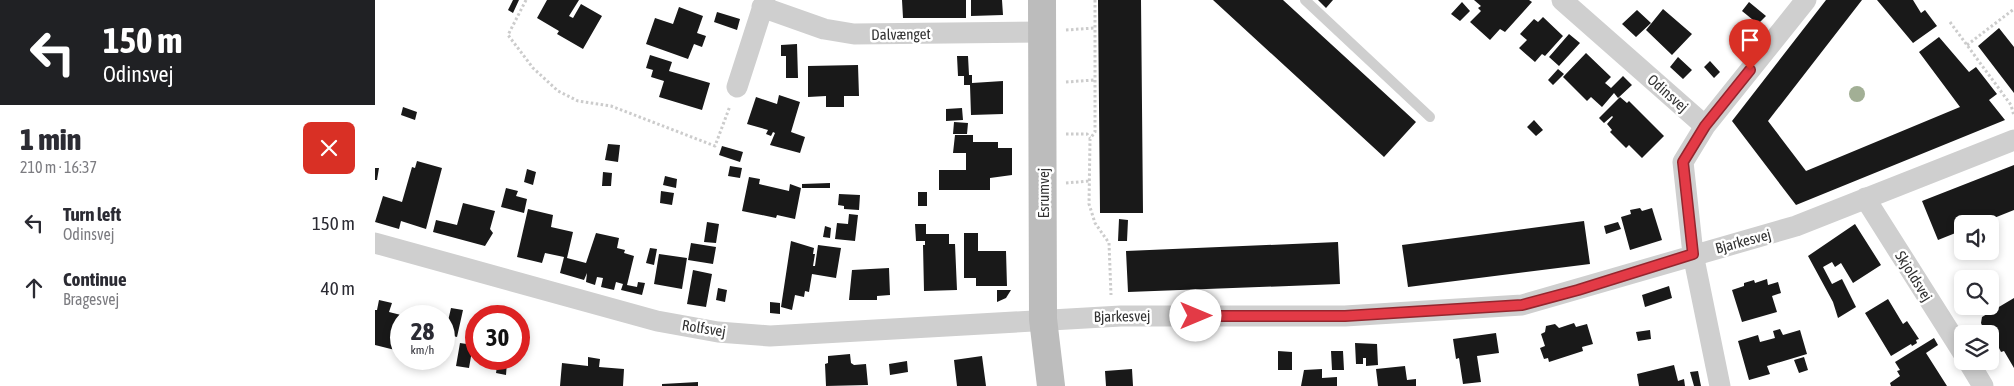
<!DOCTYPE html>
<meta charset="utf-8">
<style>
body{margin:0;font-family:"Asap Condensed",sans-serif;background:#f7f7f7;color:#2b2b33;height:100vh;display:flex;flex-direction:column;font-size:19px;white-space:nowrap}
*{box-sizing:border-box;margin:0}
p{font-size:16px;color:#7c7c81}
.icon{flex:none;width:28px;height:28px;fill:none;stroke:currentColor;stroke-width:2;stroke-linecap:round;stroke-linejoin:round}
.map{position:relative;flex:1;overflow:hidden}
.side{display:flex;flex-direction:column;background:#fff;width:375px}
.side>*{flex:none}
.guide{background:#202124;color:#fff;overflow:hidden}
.buttons{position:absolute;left:1579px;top:215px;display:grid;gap:10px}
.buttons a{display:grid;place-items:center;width:45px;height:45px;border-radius:8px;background:#fff;box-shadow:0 2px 8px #0003;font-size:25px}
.speed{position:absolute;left:15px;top:305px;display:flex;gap:10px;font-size:25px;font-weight:700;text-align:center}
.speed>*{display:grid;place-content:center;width:65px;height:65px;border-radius:50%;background:#fff;box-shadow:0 2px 8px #0003;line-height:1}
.speed small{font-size:12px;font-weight:400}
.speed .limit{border:8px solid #d22;background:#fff;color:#111}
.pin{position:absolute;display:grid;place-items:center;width:42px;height:42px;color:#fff;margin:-51px -21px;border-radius:50% 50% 50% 0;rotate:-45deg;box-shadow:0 0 5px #0007}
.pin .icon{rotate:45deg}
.me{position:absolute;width:55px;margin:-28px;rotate:90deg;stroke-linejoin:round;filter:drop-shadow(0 0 4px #0008)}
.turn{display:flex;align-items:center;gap:18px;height:105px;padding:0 20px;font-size:22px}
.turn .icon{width:65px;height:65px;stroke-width:2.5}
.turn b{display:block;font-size:35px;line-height:42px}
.round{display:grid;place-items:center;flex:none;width:52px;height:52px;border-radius:8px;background:#f7f7f7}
.summary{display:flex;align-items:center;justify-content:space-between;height:85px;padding:0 20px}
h1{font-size:30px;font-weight:800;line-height:38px}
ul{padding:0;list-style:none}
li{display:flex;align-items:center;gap:15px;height:65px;padding:0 20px}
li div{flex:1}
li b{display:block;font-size:19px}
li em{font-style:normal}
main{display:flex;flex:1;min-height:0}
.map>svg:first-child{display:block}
.building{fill:#191919}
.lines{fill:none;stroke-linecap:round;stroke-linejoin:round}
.path{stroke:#ccc;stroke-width:3;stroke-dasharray:2.5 2.5;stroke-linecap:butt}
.lane{stroke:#cfcfcf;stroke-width:10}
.street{stroke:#cfcfcf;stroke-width:21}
.secondary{stroke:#bcbcbc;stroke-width:28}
.tree{fill:#a2af95}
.route-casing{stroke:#94262e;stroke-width:12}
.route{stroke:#e33a46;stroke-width:9}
.labels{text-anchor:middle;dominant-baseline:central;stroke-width:5;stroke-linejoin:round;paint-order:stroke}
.street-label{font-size:15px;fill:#323232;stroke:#fff}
</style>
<main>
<section class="side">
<div class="guide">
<div class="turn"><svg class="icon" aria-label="left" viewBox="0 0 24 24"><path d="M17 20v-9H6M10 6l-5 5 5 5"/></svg><div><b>150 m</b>Odinsvej</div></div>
</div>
<div class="summary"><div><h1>1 min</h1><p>210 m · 16:37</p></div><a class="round" style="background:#d93025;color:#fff"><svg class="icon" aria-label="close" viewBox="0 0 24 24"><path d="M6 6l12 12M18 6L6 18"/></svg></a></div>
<ul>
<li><svg class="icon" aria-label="left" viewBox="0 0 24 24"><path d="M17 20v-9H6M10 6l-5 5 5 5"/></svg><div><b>Turn left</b><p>Odinsvej</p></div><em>150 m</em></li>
<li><svg class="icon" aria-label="ahead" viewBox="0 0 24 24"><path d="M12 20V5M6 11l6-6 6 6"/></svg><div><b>Continue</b><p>Bragesvej</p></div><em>40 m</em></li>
</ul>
</section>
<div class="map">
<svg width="1639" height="386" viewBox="0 0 1639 386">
<rect width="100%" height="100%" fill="#fff"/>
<!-- building -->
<path class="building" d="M138,0H144L138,13L133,10Z
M172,0H204L194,16L198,18L206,4L227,16L208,49L182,34L184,31L162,18Z
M527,0H591V18H528Z
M596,0H627L628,15L596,16Z
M723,0H766L768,213H725Z
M838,0H908L1041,122L1009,157Z
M943,0H958L951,8Z
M1099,0H1154L1157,2L1130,32L1125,29L1115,40L1095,22L1106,11L1103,8L1106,6Z
M1451,0H1487L1393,121L1431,171L1585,107L1544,52L1564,37L1594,72L1601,67L1622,94L1614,100L1630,120L1421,205L1357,121Z
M1502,0H1538L1546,13L1550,10L1562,26L1538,43Z
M1087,2L1095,11L1085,21L1076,14Z
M1374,2L1391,16L1383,24L1367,11Z
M304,7L328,16L322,33L331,36L327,47L319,44L313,59L271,44L280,18L298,24Z
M1288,9L1317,34L1297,55L1271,30Z
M1262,10L1276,23L1261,37L1247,24Z
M342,12L365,19L362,30L339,22Z
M1168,17L1188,36L1170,56L1167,54L1160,62L1144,48L1152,40L1145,34L1159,19L1163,22Z
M1624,28L1639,47V93L1603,46Z
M1194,34L1205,43L1184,66L1174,57Z
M422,44L423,78H411V56H406V45Z
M1211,53L1236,77L1230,83L1236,88L1248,76L1257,85L1243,98L1239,93L1227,107L1216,97L1212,101L1188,77Z
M275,55L297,62L294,71L335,83L327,110L284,97L289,81L276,77L278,70L271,68Z
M582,56H593L594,75H597V83L628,81V114L596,115L595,85H589V76H583Z
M1303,57L1317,70L1308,79L1295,67Z
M1335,61L1345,72L1339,78L1329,67Z
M483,65L484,96H469V107H451V96L433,97V66Z
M1183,69L1189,74L1178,85L1173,80Z
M404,95L425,102L416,132L430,137L425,153L395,145L400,133L398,132L396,136L391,134L393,130L372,124L381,97L402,104Z
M1245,97L1252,103L1254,101L1289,136L1267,158L1254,145L1251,148L1235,132L1237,130L1232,124L1238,117L1237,116L1229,123L1224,118Z
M28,107L42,112L40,120L26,115Z
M587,108L588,120L571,121V109Z
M1159,120L1168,130L1161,136L1152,127Z
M579,122L593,123L592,134H578Z
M580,135H598V142H623V148H637V175L615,178V190H564V170H591V153H578Z
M233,144L245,145L243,162L230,160Z
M347,146L368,152L365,162L344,155Z
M42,161L67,168L51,229L26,221L24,229L0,222L8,196L27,202L37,167L40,168Z
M1639,165V210L1604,224H1588V230L1563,240L1547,201Z
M355,166L367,168L365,178L353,176Z
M0,168H4L2,180H0Z
M152,169L161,172L158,185L149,182Z
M228,172L237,173L236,186H227Z
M290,176L302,179L301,188L288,185Z
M374,177L385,179L384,184L414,191L415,184L426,188L420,219L402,215L401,218L367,211Z
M455,183V188H427V184Z
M131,188L143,191L141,196L152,199L149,213L126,207Z
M286,191L299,193L297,205L285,203Z
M543,192H552V206H543Z
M464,194L485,195L484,210L469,209V206L463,205Z
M88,203L120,211L115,229L118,233L110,246L58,232L61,220L82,225Z
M1265,208L1267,211L1277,208L1287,240L1255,250L1246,217L1256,214L1255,210Z
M153,209L178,215L176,227L198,232L192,258L211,263L221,233L244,238L242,248L250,250L249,253L259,256L252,285L262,287L263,282L270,283L267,295L246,290L248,284L241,282L239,290L226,287L228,278L222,277L220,285L211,282L212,273L209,280L185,273L189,257L170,253L167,263L142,257Z
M474,214L483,215L480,241L460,239L462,223L473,224Z
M744,219L753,220L752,241H743Z
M1209,221L1215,264L1033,287L1027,245Z
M332,222L344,224L341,243L329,242Z
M1243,222L1246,229L1231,234L1229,226Z
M540,224H551V234H574V244H580L582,290L549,291L548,245H550V241H541Z
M1480,224L1506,265L1478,283L1466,263L1460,267L1457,262L1448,267L1457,284L1467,279L1481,307L1463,318L1458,302L1433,256Z
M450,226L456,228L455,238L448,237Z
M589,233H603V251H631L632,286H601V278H589Z
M416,241L439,248L438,254H440L438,266H440L443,245L466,248L461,278L437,274L434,292L430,291L429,297L420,295L417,310L406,307Z
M963,242L965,284L753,292L751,251Z
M316,243L341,247L338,264L313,260Z
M275,248L282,249L279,265L271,263Z
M284,254L312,258L307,289L279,284Z
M514,268L515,295L502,296V300H474L477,270Z
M318,270L337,274L331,307L312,304Z
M1392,279L1393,285L1403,282L1406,293L1397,296L1402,312L1367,322L1357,290L1369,286V283L1379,280L1380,283Z
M1294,286L1297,298L1270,307L1267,295Z
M343,288L352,290L350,302L341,300Z
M622,290H636L631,298L622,302Z
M1639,298V368L1629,351L1626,352L1614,328H1608L1606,323L1607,317Z
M1513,299L1528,324L1532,321L1544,339L1541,340L1542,343L1537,346L1536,344L1516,356L1490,313Z
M4,300L17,303L14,312L26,315V335L24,334L20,350L0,345V310H2Z
M395,302L405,303V314L395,313Z
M76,308L88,310L82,337L70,334Z
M1199,323L1201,327L1212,324L1218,344L1207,347L1208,351L1174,362L1173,358L1169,359L1165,348L1170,346L1166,334L1170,332L1171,326L1180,324L1184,328Z
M1405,329L1408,335L1425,330L1432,354L1392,366L1395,374L1374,380L1363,341L1383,335L1385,342L1400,338L1398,331Z
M1275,330L1276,339L1263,341L1261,332Z
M1121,333L1124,353L1102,356L1106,382L1088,384L1084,358L1081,359L1078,339Z
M1559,338L1563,345L1551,353L1572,386H1516L1515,383L1525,376L1522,371L1525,370L1520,362Z
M85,343L98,345L94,368L81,366Z
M980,343L1002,344L1003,365L991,366V358H988V364H981Z
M903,351L917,352V370H903Z
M956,351H968L969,370H957Z
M475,354L476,363L479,365L491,364L493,385L451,386L450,364L453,363V356Z
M607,356L611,386H582L579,360Z
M213,357L225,359L224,367L249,369L248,386H185L187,363L213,366Z
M1429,357L1433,370L1424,373L1419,360Z
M123,360L132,362L131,375L121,373Z
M532,361L533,372L515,375L514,364Z
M1299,365L1303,381L1309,379L1310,386H1264L1262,374Z
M1030,366L1032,380L1041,379V386H1003L1001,369Z
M757,369L758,386H731L730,371Z
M947,369V378L962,377V386H926L929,370Z
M1323,371L1326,386H1319L1315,372Z
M323,382V386H287V384Z"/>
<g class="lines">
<!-- path -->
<path class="path" d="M151,0L133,35L158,68L183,91L203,101L236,106L340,146L355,106
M720,0V132L715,139L714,204L720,223L734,243L736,295
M1575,22L1636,105L1639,116
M691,30L719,28
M1592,45L1639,9
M691,82L719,80
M691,134H712L715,138
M691,183L714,181"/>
<!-- lane -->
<path class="lane" d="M930,0L1055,117"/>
<!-- street -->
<path class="street" d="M1187,0L1330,126L1308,162L1318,254L1345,386
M387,7L449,29L479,34L668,32
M362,87L390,0
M1330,126L1431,0
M1490,198L1588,353
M0,243L282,321L343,332L395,336L746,316H970L1147,305L1421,226L1639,140
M1593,361L1608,386"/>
<!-- secondary -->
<path class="secondary" d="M667,0L668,319L676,386"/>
</g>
<!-- trees -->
<circle class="tree" cx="1482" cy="94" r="8"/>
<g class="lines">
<!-- route casing -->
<g class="route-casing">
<path id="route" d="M821,316H970L1147,305L1203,290L1318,254L1308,162L1330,126L1375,70"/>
</g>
<!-- route -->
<use href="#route" class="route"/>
</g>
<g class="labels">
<!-- street labels -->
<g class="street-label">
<text transform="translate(526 34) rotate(-1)">Dalvænget</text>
<text transform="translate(1293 93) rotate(41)">Odinsvej</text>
<text transform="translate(668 193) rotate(-90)">Esrumvej</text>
<text transform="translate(1368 241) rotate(-15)">Bjarkesvej</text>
<text transform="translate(1539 276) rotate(58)">Skjoldsvej</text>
<text transform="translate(747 316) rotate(-1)">Bjarkesvej</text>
<text transform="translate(329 328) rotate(9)">Rolfsvej</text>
</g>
</g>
</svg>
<div class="buttons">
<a><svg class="icon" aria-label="sound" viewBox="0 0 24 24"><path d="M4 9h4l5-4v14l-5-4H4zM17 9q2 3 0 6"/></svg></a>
<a><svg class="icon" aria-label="search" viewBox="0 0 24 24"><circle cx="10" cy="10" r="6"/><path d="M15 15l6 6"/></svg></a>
<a><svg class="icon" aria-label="layers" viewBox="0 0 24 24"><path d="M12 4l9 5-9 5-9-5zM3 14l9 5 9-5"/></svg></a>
</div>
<div class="speed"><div>28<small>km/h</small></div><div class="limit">30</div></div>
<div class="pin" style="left:1375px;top:70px;background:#d93025"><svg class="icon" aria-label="arrive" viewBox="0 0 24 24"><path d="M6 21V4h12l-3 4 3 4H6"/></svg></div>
<svg class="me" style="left:821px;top:316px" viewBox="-20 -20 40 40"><circle r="19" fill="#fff"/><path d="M0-13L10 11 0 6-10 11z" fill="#e33a46"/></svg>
</div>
</main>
